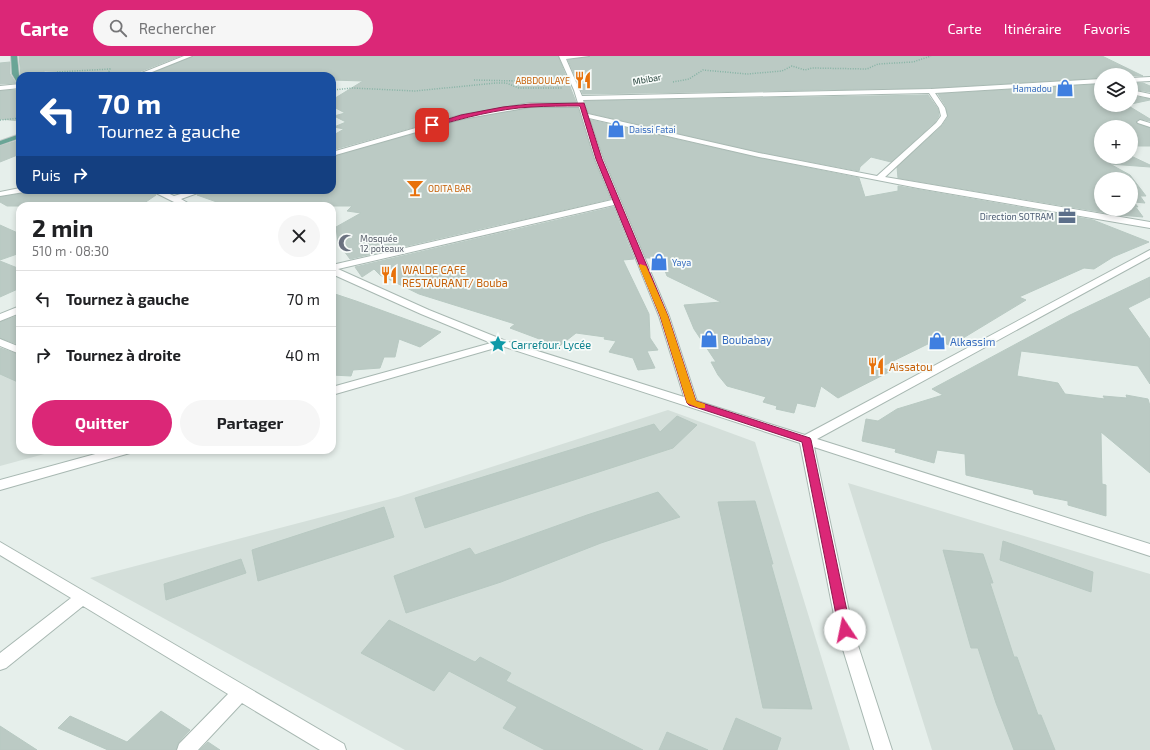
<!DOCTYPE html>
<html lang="fr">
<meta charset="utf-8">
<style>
body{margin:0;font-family:"Exo 2",sans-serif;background:#f6f6f6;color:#202124;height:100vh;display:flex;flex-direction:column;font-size:15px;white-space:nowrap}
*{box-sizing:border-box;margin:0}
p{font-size:13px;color:#757577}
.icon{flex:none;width:22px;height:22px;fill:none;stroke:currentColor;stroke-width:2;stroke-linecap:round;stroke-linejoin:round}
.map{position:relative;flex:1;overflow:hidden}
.sheet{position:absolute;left:16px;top:146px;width:320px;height:252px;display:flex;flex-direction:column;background:#fff;border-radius:12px;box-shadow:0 2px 6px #0003}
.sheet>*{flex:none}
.banner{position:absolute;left:16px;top:16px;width:320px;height:122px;border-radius:12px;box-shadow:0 2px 6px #0003;background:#1a4fa0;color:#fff;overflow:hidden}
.fabs{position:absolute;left:1094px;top:12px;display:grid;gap:8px}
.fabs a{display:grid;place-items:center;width:44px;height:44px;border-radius:50%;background:#fff;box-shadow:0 2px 6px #0003;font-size:20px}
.pin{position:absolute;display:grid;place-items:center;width:34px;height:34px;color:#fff;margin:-17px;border-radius:8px;box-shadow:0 2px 6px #0006}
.me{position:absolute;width:44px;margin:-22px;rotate:349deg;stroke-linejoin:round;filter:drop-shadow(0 0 3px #0008)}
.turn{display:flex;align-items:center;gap:14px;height:84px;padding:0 16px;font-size:18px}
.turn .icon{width:52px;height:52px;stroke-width:2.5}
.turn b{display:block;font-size:28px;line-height:34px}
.then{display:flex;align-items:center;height:38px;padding:0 16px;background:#0003;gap:8px;font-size:15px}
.round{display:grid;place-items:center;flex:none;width:42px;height:42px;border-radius:21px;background:#f6f6f6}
.head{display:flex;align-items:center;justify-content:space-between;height:68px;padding:0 16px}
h1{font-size:24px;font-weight:700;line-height:30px}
.button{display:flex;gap:8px;margin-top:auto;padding:8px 16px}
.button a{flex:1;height:46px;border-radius:24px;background:#db2777;color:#fff;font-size:16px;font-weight:700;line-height:46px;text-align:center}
.button a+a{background:#f6f6f6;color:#202124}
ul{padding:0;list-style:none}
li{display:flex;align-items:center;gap:12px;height:56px;padding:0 16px;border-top:1px solid #e0e0e0}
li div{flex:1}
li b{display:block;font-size:15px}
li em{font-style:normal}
header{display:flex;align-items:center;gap:24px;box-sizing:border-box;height:56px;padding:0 20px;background:#db2777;color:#fff}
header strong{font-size:19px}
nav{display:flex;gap:22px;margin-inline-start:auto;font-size:14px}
.search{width:280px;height:36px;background:#f6f6f6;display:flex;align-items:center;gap:10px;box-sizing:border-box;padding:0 14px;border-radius:22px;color:#757577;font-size:15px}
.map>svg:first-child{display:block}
.built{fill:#d4dfda}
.building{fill:#bbcac4;stroke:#b8c9c2;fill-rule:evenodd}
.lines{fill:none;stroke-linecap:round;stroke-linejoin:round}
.minor-casing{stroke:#a8b8b2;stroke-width:2}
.major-casing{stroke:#c2cac8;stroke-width:2}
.path{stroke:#86b3a5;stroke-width:1.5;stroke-dasharray:1 1.5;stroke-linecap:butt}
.minor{fill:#fff;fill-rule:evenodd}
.major{fill:#6aa596;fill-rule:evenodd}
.route{fill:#db2777;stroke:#8e194d}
.slow{fill:#f59e0b}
.labels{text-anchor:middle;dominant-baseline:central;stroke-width:3.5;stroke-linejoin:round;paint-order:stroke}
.far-street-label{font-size:9px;fill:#24423a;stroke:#f7fbf9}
.far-food-label{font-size:9px;fill:#c56008;stroke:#f7fbf9;text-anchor:end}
.far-shop-label{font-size:9px;fill:#366cbe;stroke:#f7fbf9;text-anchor:start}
.far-service-label{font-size:9px;fill:#4e5e75;stroke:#f7fbf9;text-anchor:end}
.far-worship-label{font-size:9px;fill:#5b616d;stroke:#f7fbf9;text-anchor:start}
.food-label{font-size:11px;fill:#c56008;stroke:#f7fbf9;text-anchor:start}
.shop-label{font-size:11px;fill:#366cbe;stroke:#f7fbf9;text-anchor:start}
.culture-label{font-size:11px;fill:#0d838f;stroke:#f7fbf9;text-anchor:start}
</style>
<header>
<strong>Carte</strong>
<div class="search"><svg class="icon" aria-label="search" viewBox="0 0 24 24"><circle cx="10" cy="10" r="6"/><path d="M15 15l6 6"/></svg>Rechercher</div>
<nav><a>Carte</a><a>Itinéraire</a><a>Favoris</a></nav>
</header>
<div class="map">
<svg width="1150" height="694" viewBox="0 0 1150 694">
<rect width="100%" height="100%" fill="#e6efeb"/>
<!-- built -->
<path class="built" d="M0,292L20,300V394H59L0,410Z
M668,354L755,386L850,694H405L90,522L398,441Z
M848,427L1150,518V694H932Z"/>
<!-- building -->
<path class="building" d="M19,0H180L139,16L114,19L100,16L97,17L43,15L51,20H21Z
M193,0H558L576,46H530L461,58L332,94V80L344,73L334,71L346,66L334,60L345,57L332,50V44L363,25L332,24V20H187L152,17Z
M590,0H1102L1143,20L1101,19V22L931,32L583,38L568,4Z
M10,6V18L16,27L0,28V7Z
M1131,27H1143L1150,30V36L1131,33Z
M1101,28V49H1127L1150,63V65L1140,63L1136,66L1138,68L1150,72V90H1131V71H1101V101L1131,100L1150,109V111L1110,108L1130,119L1146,140H1140L1145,147L1134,146L1138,151L1135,150L1143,161L1119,159L898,122L897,111L942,70L948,61L946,51L938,38ZM1101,123H1131V153H1101Z
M20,34V65L0,63V35Z
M928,39L938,53L939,60L935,66L891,106L871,101L860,111L859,115L759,96L589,57L585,45Z
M1131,40L1150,43V44L1131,48Z
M530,52H578L594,104L610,143L350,203L338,187L336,171L361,157L347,155L352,150H228L197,139L207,134H332V101L462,64Z
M591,64L759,102L859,122L865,141L898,135V130L1093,164L1149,186L1113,201L1094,213L1084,212L1019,241L1026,244L950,290L938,283L881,311L891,315L838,342L821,330L815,351L797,347L794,357L776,353L777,350L763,346L766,341L727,330L718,319L711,306H716L694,273L684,249L721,246L667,220L664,212L655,202H646L604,102Z
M20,84V98L0,106V90Z
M26,134H149L156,139L140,150H7L0,146V141L24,137Z
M613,151L634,203L623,204L649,258L650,282L658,294L647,295L655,312L638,314L633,302L609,296L616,285L604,283L605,281L576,277L557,292L540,285L542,284L510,272L515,268L419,238L380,219L374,213L362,221L355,211Z
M0,169L20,178V197L0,204Z
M0,205L20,213V232L0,241Z
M1150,221V241L1128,252L1150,283V328L1138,310L1021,295L1017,320L1058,327L1065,338L1105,343L1103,340L1127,342L1126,339L1148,343L1150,350V417L1101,376L1102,428L1106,429V460L1068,449V445L1034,438L1033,434L966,419L965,398L937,394L934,407L895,396L896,393L862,385L866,363L878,365L897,353L943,339L932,333L1070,259Z
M332,237L356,245L441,276L420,291L399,283L395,301H384L380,312L353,314L351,320L332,319Z
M20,259V289L0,282V266Z
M0,292L20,299V327L0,318Z
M677,360L697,369L673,392L425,472L415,442L654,368L660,376Z
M658,436L680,461L601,487L501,526L406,557L394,520L470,492L475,499L587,459Z
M755,445L773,508H771L812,653L763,652L718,446Z
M384,451L394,481L258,525L252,494Z
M1003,485L1093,516L1091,536L1000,504Z
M943,494L983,498L993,527H990L1014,601H1017L1038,659H1041L1055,694H1014L996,647L978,592H971Z
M241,503L246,517L166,544L164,528Z
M389,564L475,606L480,601L511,617L506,625L643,694H545L503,672L517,651L449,615L434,635L361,597Z
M161,655L190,674L178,687L176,694H108L58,672L70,660L127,686Z
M736,662L781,682L777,694H723Z
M0,670L37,694H0Z
M667,676L708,694H659Z
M208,686L220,694H200Z"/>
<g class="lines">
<!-- minor casing -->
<g class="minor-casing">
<path id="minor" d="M184,0H192L142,20H134Z
M559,0H589L566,3L582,40L931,33L1101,23V27L935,37L945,52L947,60L941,69L885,121L1150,166V172L918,132L759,101L589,62L603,103L669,260L697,345L805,379L1150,194V201L817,383L1150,488V500L814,391L853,574L892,694H874L837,574L800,387L502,290L332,339V331L491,287L421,258L332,218V209L612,144L595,103L579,51H530L462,63L332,100V96L461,59L530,47H578L574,34ZM929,37L939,52L941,60L936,67L877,120L759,97L588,58L583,44ZM614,149L659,260L684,341L506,285L429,254L338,213Z
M1150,21V25L1131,26V22Z
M20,28V32L0,34V30Z
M1131,34L1150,38V42L1131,38Z
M1140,64L1150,67V71L1138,67L1137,66Z
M20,132V134H25L24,136L0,140V136Z
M150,134H161L174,140L194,134H206L181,143L193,150H182Z
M20,250V257L0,265V258Z
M0,283L20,291V298L0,290Z
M110,394H131L130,397L0,434V424Z
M0,486L344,688L346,694H320L242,647L198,694H177L179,688L228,638L83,550L6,612L0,614V597L71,542L0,499Z"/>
</g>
<!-- major casing -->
<g class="major-casing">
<path id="major" d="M11,0H17L20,29L18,28L12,18Z
M20,78V82L0,89V85Z"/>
</g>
<!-- path -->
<path class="path" d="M57,16L110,13L107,20
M474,24L560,26
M673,26L689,23L703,14L747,18L782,15L792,10L805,14L812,12L867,13L878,8L913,6L931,0
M332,34L352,32L415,35L496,27H506L519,32H563
M0,64L20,62"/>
<!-- minor -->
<use href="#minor" class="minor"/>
<!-- major -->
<use href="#major" class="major"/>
</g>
<!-- route -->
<path class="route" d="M584,47L602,103L668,260L696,345L810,382L811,384L851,574L849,577L845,579L841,577L839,574L802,386L689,349L687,347L660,260L596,103L580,50C564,50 547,50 531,51C497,53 464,62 432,71L429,69L461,59L503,51L530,48Z"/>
<!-- slow -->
<path class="slow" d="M640,208L646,210L668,260L696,345L705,348V352H699L687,347L660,260L639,210Z"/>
<!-- icons -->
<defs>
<g id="restaurant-bare" transform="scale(1.38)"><path d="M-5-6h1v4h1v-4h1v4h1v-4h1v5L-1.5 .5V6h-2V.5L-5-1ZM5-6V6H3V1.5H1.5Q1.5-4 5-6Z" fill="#e8710a" stroke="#f7fbf9" stroke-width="2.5" paint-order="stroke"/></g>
<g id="shop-bare" transform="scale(1.38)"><path d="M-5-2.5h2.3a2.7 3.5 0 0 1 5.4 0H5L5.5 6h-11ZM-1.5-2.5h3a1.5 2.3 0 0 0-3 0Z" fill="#3f7fe0" stroke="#f7fbf9" stroke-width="2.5" paint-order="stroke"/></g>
<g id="bar-bare" transform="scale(1.38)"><path d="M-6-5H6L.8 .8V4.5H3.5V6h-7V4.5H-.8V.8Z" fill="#e8710a" stroke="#f7fbf9" stroke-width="2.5" paint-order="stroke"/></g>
<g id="office-bare" transform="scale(1.38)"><path d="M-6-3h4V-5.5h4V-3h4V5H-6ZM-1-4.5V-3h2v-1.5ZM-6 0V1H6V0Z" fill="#5c6f8a" stroke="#f7fbf9" stroke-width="2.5" paint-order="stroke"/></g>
<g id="mosque-bare" transform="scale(1.38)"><path d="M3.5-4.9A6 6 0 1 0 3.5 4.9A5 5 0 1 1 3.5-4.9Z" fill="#6b7280" stroke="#f7fbf9" stroke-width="2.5" paint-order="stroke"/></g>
<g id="sight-bare" transform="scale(1.38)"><path d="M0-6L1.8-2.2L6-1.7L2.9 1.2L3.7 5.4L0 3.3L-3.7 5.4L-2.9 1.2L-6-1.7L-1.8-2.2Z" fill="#0f9aa8" stroke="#f7fbf9" stroke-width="2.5" paint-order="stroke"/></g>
</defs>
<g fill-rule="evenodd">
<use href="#restaurant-bare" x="583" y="24"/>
<use href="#shop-bare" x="1065" y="32"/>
<use href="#shop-bare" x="616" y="73"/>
<use href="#bar-bare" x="415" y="132"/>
<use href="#office-bare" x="1067" y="160"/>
<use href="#mosque-bare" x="347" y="187"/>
<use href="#shop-bare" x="659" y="206"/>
<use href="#restaurant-bare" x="389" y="219"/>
<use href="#shop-bare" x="709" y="283"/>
<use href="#shop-bare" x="937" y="285"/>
<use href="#sight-bare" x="498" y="288"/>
<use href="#restaurant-bare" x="876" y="310"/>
</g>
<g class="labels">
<!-- far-street labels -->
<g class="far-street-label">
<text transform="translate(647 23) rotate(-10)">Mbibar</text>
</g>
<!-- far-food labels -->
<g class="far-food-label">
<text x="570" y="24">ABBDOULAYE</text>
<text x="428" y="132" text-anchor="start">ODITA BAR</text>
</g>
<!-- far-shop labels -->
<g class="far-shop-label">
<text x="1052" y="32" text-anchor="end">Hamadou</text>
<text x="629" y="73">Daissi Fatai</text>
<text x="672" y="206">Yaya</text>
</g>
<!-- far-service labels -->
<g class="far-service-label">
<text x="1054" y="160">Direction SOTRAM</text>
</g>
<!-- far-worship labels -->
<g class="far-worship-label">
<text x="360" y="182">Mosquée<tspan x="360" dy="10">12 poteaux</tspan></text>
</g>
<!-- food labels -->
<g class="food-label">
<text x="402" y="213">WALDE CAFE<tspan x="402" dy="13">RESTAURANT/ Bouba</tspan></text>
<text x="889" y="310">Aissatou</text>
</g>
<!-- shop labels -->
<g class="shop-label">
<text x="722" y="283">Boubabay</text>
<text x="950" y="285">Alkassim</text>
</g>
<!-- culture labels -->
<g class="culture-label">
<text x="511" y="288">Carrefour. Lycée</text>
</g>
</g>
</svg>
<div class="fabs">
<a><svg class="icon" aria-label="layers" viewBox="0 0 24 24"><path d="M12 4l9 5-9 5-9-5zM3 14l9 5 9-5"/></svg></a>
<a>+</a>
<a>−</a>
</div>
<div class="pin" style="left:432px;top:69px;background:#d93025"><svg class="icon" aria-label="arrive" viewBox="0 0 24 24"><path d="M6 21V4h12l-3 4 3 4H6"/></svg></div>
<svg class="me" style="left:845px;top:574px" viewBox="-20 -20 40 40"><circle r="19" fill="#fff"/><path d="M0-13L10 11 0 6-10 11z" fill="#db2777"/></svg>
<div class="banner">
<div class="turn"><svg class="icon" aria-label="left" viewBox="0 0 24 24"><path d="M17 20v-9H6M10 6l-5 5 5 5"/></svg><div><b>70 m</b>Tournez à gauche</div></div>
<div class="then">Puis<svg class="icon" aria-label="right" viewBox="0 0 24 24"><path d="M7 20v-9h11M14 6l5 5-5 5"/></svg></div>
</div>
<section class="sheet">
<div class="head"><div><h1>2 min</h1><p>510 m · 08:30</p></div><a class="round"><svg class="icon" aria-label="close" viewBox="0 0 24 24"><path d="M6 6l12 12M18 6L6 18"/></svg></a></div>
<ul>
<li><svg class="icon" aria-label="left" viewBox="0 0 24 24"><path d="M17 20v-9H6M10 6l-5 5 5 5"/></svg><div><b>Tournez à gauche</b></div><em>70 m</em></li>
<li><svg class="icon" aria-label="right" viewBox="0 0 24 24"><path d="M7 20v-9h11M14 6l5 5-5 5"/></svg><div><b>Tournez à droite</b></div><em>40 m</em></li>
</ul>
<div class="button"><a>Quitter</a><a>Partager</a></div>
</section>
</div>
